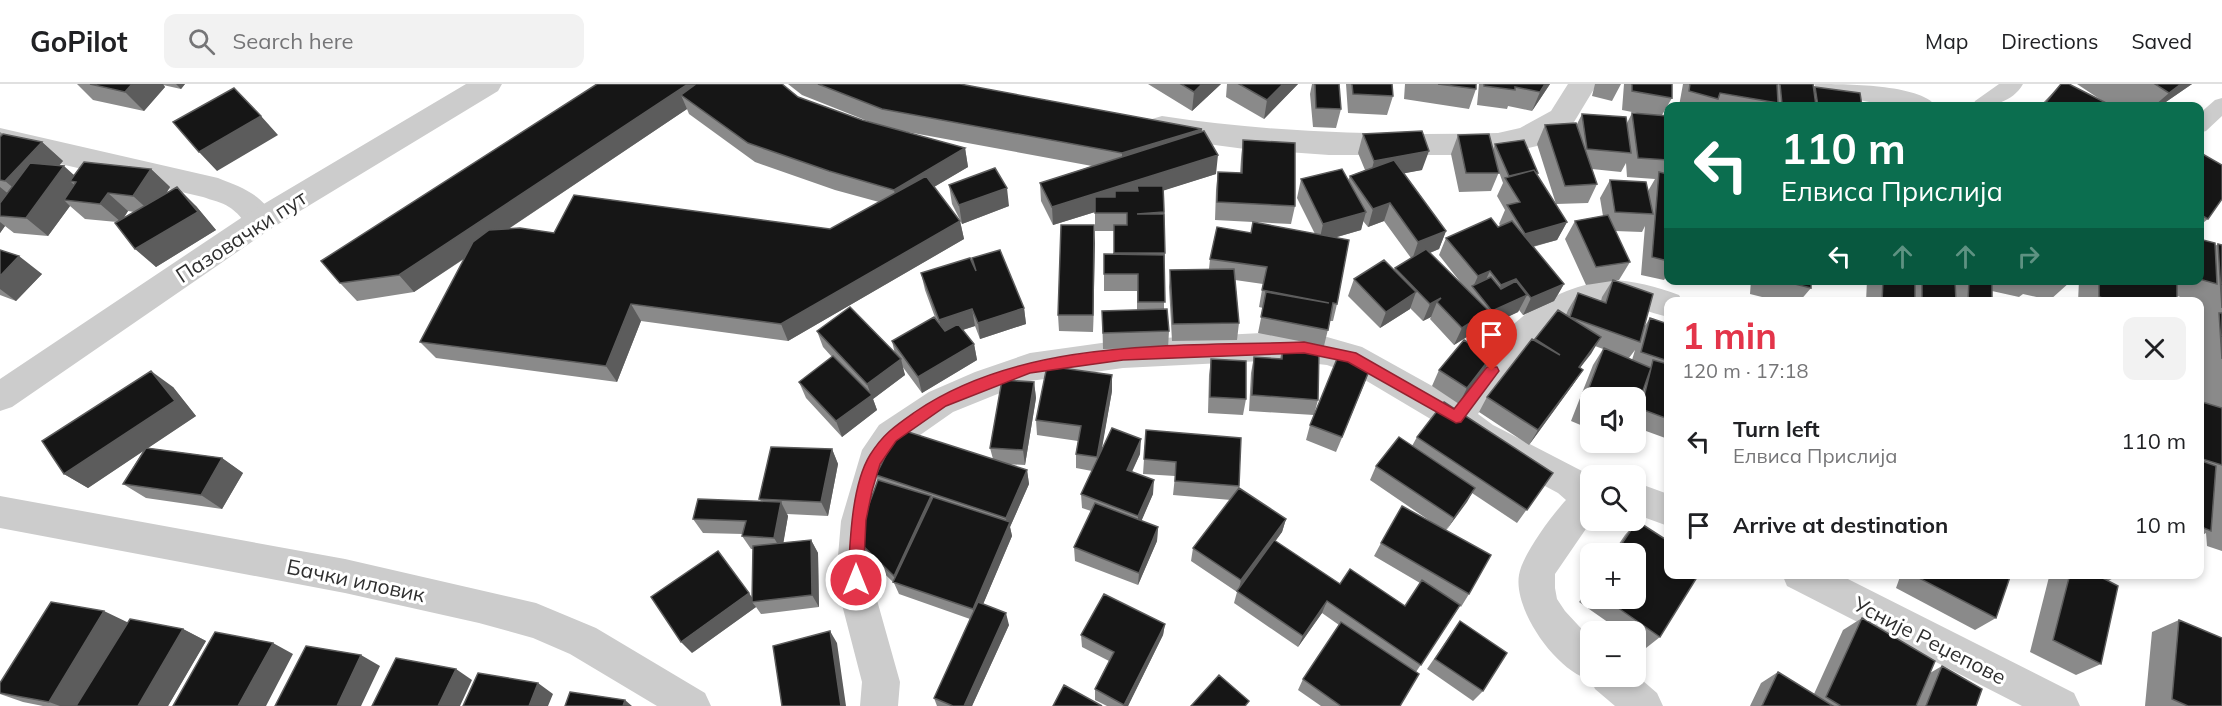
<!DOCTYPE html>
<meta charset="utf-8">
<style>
body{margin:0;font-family:Mulish,sans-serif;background:#f2f2f2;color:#202124;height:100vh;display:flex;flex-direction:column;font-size:22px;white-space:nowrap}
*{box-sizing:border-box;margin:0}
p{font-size:20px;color:#757577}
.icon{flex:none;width:33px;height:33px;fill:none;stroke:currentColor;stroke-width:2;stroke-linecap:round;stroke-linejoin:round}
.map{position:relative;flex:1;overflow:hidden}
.drawer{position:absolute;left:1664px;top:213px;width:540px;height:282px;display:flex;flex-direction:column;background:#fff;border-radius:12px;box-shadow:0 3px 9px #0003}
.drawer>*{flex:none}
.hud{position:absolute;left:1664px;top:18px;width:540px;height:183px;border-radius:12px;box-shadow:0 3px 9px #0003;background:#0b6e4f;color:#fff;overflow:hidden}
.tools{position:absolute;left:1580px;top:303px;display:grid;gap:12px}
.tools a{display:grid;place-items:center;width:66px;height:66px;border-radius:12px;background:#fff;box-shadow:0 3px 9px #0003;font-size:30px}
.pin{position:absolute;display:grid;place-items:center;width:51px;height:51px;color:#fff;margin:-62px -26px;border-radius:50% 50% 50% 0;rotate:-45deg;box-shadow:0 0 6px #0007}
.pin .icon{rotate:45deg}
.me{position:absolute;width:66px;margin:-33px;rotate:0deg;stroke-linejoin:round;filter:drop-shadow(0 0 4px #0008)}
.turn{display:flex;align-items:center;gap:21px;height:126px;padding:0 18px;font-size:27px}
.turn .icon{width:78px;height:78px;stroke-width:2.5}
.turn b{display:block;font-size:42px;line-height:51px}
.lanes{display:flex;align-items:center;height:57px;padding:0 18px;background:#0003;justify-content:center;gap:30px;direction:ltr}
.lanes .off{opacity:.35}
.round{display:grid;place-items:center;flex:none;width:63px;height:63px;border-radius:12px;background:#f2f2f2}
.head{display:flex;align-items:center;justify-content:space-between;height:102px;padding:0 18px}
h1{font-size:36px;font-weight:700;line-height:45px;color:#e3354a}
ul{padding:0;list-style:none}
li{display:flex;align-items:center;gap:18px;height:84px;padding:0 18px}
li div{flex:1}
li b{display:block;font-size:22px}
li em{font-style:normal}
header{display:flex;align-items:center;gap:36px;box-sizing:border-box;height:84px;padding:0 30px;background:#fff;border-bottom:2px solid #e0e0e0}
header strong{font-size:28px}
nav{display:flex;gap:33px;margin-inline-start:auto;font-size:21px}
.search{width:420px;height:54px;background:#f2f2f2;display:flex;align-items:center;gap:15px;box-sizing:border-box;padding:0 21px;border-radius:12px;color:#757577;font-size:22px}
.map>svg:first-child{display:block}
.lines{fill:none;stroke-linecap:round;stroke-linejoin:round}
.service{fill:#ccc;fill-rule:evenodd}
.minor{fill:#ccc;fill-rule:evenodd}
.tertiary{fill:#ccc;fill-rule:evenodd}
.wall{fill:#8a8a8a;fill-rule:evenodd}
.shaded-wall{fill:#5c5c5c}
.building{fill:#161616;stroke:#5c5c5c;stroke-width:1.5}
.route{fill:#e3354a;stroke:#942230;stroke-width:1.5}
.labels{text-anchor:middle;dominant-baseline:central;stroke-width:6;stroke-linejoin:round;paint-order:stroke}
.street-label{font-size:21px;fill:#2f2f2f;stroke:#fff}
</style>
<header>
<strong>GoPilot</strong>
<div class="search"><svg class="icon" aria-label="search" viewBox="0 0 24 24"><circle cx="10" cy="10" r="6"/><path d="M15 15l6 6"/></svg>Search here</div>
<nav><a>Map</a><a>Directions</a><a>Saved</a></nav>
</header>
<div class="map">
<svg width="2222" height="622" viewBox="0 0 2222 622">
<rect width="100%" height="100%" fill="#fff"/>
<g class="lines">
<!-- service -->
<path class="service" d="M1999,0H2023C2012,19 1992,22 1973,22L1975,17Z
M2222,14V32L2206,47L2199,49V30L2215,16Z"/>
<!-- minor -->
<path class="minor" d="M1568,0H1597L1571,43L1537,62L1498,71H1329L1245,65L1162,54L1152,51L1148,43L1152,35L1162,32C1274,49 1385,52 1498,49L1520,44L1551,27Z
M1814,0C1844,0 1920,0 1936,22H1890L1828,10L1818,7Z
M0,44L218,94C243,104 262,110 276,136L272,144C246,153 247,134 229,123C222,118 211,116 203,113L0,66Z
M1609,196C1633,196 1657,203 1679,211L1683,218H1668V233C1649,228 1629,220 1609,222C1548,227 1511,285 1478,330L1493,341L1582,387L1590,394V436H1592L1555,490V504L1557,515L1565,527L1590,554V592H1635V590L1657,609L1663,622H1615L1595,605L1591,596C1557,588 1513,526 1519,491C1522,471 1552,431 1566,416L1558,409L1469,361L1444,343L1360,293L1327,281L1282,276L1123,284L1030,297L953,328L903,363L890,382L875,437L873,484L875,509L900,598L898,622H860L862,598L839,509L837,484L841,437L862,366L879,341L929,308L975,288L1030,269L1123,256L1282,248L1327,253L1362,263L1452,313C1499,252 1528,209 1609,196Z
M1635,398L1668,410V442L1635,430Z
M0,412L345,475L536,519L596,544L705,609L711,622H657L570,570L533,554L479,539L345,509L0,444Z
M1782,490H1838L2074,609L2080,622H2022L1787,502Z"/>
<!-- tertiary -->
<path class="tertiary" d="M466,0H502L498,7L272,144L12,323L0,327V295L250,128Z"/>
</g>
<!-- wall -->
<path class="wall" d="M77,0H185L181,5L163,1L165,3L144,27L93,16Z
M597,0L798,13L862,36L875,40L802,11L788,0H960L1201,48L1216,90L1164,106L1165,169L1164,186V225L1169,247L1168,264L1103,265L1102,227L1137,226V207H1104V170H1114V147H1095V128L1053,141L1041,117L1040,99L1092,82L902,47L965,64L968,83L934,103L960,137L964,155L788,257L641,237L617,298L436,274L420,258L464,175L414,208L357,217L340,199ZM687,25L689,30L755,78L835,106L879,118L830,145L554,149L510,144Z
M1148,0H1221L1192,27Z
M1227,0H1298L1264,35L1226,13Z
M1312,0H1339L1341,25L1336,44L1313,43L1310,10Z
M1346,0H1392L1393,12L1387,31L1348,29Z
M1405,0H1476V5L1469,25L1404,15Z
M1479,0H1550L1532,27L1508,22L1507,25L1477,21Z
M1595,0H1621L1612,17L1592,12Z
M1624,0H1672V14L1662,31L1668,32V190L1664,196L1641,191L1645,142L1642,148L1615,147L1630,178L1619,196H1615L1644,243L1650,234L1668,240V355L1635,343V314H1590V345L1571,337L1593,281L1603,265L1595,262L1580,284L1583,286L1572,302L1529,361L1479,328L1487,313L1558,226L1566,231L1568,226L1578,209L1601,217L1602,213L1612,197L1586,201L1565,155L1575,137L1603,132L1600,114L1610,96L1648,109V107L1655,95L1627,93L1626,79L1621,88L1592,85L1597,100L1588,119L1556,120L1537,60L1545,41L1577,40L1582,30L1627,39L1632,29L1642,30L1622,26ZM1635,266L1632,276L1629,274Z
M1683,0H1813L1814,5L1815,3L1862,22H1679Z
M2061,0L2104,18L2077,0H2192L2160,22H2040Z
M0,48L3,50L42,58L63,77L59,82L74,91L151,85L170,103L166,110L196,122L216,146L156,183L117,138L85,135L70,122L48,152L14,149L5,142L0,149ZM128,127L134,128L123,135Z
M1363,50L1422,86L1404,89L1446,147L1439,165L1430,169L1465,204L1439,171L1446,154L1501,142L1499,140L1505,126L1497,112L1503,99L1499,88L1491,107L1459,108L1451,70L1458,51L1493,66L1495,60L1538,89L1537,91L1567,138L1557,156L1533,163L1564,200L1554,217L1523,231L1519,226L1518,228L1484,244L1482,242L1481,244L1454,261L1430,235L1431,233L1423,237L1410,224V225L1380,244L1348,212L1354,195L1394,186L1395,184L1411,174L1384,137L1368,143L1363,137L1361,146L1334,154L1337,220L1333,237H1330L1324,262L1258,249L1263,224L1259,223L1263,200L1235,196L1239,239L1237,256L1172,257L1169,203L1170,186L1209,185L1210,175L1251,149L1315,150L1297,114L1301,95L1348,96L1350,92L1365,86L1358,69Z
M1243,56L1295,122L1291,140L1215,136L1216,106L1218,88L1240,89L1241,75Z
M2199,68L2208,135L2199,142Z
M949,101L1009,122L962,140L952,120Z
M1094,141L1093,248L1059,247L1058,231Z
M2199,155L2215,162L2218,160L2222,161V467L2207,462L2206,449L2199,453V243L2201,242L2199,241V218H2197V215L2194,217L2177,212V218H2078L2079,196H2199Z
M0,166L42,190L16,217L0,211Z
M972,174L1024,224L1026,240L980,255L975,242L963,246L974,260L977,276L922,309L902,282L905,291L873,315L877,326L842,353L806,314L799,298L832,273L823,263L817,247L895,270L892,257L936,236L925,206L921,189L973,180Z
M1751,196H1811V204L1799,218H1782L1750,210Z
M1867,196H2070V198L2050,216L2023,210L2019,213L1992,207V218H1866Z
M1283,262L1318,316L1314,331L1249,327L1251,289L1254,273L1280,275Z
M1491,273L1483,289L1459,320L1432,302L1439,286Z
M1211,275L1246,315L1243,331L1208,329L1209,291Z
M1371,282L1336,368L1306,356L1310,341Z
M1034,298L1036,314L1025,381L1006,380L1027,386L1029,400L1010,443L1012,452L983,520L1009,541L972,622H937L934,614L970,535L899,510L894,499L862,468L856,455L878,397L876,391L993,375L990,364Z
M173,303L196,332L148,364L222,374L243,389L222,425L146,414L123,400L143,367L88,404L64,390Z
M1112,307L1101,367L1140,370L1132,388L1153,410L1141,437L1158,443L1157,457L1138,501L1075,477L1074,463L1091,427L1082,424L1081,410L1092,387L1076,384V370L1078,357L1037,351L1036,336Z
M1146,346L1239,402V405L1286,435L1282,448L1275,457L1340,500L1405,522L1420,499L1374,472L1381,459L1430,437L1370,396L1376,382L1412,362L1417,353L1553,389L1517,439L1472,409L1446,446L1469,510L1461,523L1460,522L1416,588L1400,622H1321L1298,606L1303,595L1339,541L1322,529L1298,563L1234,519L1237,508L1191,477L1193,464L1231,416L1173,411L1175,392L1143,390Z
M832,365L838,380L828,432L787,430L788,432L783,459L811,456L818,469L819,523L761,530L756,523L692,569L752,514L753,465H751L742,452L743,450L703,449L693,435L761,417L759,415Z
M1637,437L1660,553L1646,564L1635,556V548H1622L1579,518L1590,502V514H1635V470H1612L1625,451Z
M1901,490H2011L1996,534L1975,546L1896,504Z
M2053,490H2121L2108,497L2101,580L2076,591L2030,568L2049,493Z
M1862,534L1930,589L1942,582L1976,622H1750L1761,599L1778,588L1814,610L1843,546Z
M2179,536L2222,622H2145L2152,548Z
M1460,537L1483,607L1473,617L1427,585Z
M128,539L183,545L206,557L168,622H43L23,618L0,610V599Z
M1165,540L1163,551L1128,622H1107L1095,616V605L1109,577L1082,563L1081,551Z"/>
<!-- shaded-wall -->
<path class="shaded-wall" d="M132,0H163L165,3L144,27L125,8Z
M176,0H185L181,5Z
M688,0H699L681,11L687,25L414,208L399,191Z
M1202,0H1221L1192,27L1194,8Z
M1283,0H1298L1264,35L1267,16Z
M1545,0H1550L1532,27L1540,8Z
M2181,0H2192L2160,22H2154L2169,9Z
M261,32L278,51L217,87L199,68Z
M1202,45L1200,64L1122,88V69Z
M42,58L63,77L28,116L5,97Z
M965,64L968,83L898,124L894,106Z
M1429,67L1422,86L1369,96L1374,77Z
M1218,71L1216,90L1137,115V102V115L1053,141L1052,123Z
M64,82L85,101L70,97L81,107L64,116L70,122L48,152L26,134Z
M151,85L170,103L153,130L133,112Z
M0,103L22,121L0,132Z
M177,103L196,122L216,146L156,183L135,165Z
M1007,104L1009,122L962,140L959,121Z
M108,109L128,127L121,138L100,120Z
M1390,119L1384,137L1368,143L1373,125Z
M1366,128L1361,146L1319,158L1323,140Z
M960,137L964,155L788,257L781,240Z
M0,138L5,142L0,149Z
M1567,138L1557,156L1516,167L1525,150Z
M1094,141L1095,159L1093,248V231Z
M1446,147L1439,165L1412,176L1418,158Z
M19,172L42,190L16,217L0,205V192Z
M1490,187L1482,204L1473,203L1478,192Z
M1516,195L1508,212L1493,219L1501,201Z
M1564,200L1554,217L1523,231L1531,214Z
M1416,208L1410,225L1380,244L1386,228Z
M1527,211L1518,228L1484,244L1492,227Z
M1441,214L1437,218L1431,233L1423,237L1430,220Z
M631,220L641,237L617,298L606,282Z
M1024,224L1026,240L980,255L978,239Z
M972,225L975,242L943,252L939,236Z
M1489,227L1481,244L1454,261L1462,244Z
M1601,253L1591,270L1568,299L1579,283Z
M974,260L977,276L922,309L918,293Z
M1491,273L1483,289L1459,320L1467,304Z
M901,275L905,291L873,315L877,326L842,353L836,337L871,311L867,300Z
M1371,282L1365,298L1336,368L1342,353Z
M1583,286L1572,302L1529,361L1538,346Z
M151,287L173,303L196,332L88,404L64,390Z
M1112,291V307L1098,387L1097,373Z
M1034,298L1036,314L1025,381L1023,366Z
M1141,355L1140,370L1126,400L1127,386Z
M832,365L838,380L828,432L821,418Z
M222,374L243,389L222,425L201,411Z
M1027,386L1029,400L1010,443L1012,452L976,537L973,525L1007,443L1006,434Z
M1154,396L1153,410L1138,445V432Z
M1475,404L1467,418L1445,448L1454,434Z
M931,412L935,426L897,499L894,492Z
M781,418L788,432L782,467L774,454Z
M1286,435L1282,448L1238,509L1241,496Z
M1158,443L1157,457L1138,501L1139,489Z
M811,456L818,469L819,523L812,511Z
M749,509L755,518H752L756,523L692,569L681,558Z
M1327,517L1322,529L1298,563L1303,552Z
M104,527L129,539L79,622H60L49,618Z
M1006,529L1009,541L972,622H964Z
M1165,540L1163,551L1128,622H1124Z
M183,545L206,557L168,622H138Z
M830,547L837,559L846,622H841Z
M273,559L293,570L266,622H238Z
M361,571L380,582L361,622H337Z
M456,585L472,596L460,622H438Z
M538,599L553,610L548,622H529Z
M625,616L632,622H623Z"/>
<!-- building -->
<path class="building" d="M90,0H132L125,8Z
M597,0H688L399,191L340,199L321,177Z
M696,0H782L798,13L862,36L965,64L894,106L829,87L748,59L681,11Z
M818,0H960L1202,45L1122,69L882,25Z
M1181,0H1202L1194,8Z
M1239,0H1283L1267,16Z
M1315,0H1339L1341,25L1316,24Z
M1352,0H1392L1393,12L1353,10Z
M1438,0H1476V5Z
M1484,0H1545L1540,8L1515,3V6L1484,2Z
M1632,0H1672V14L1632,7Z
M1690,0H1777L1778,19L1720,9L1718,15L1689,7Z
M1780,0H1813L1816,22H1798L1782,20Z
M2061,0H2069L2112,22H2043Z
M2155,0H2181L2169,9Z
M1815,3L1860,9L1862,22H1818Z
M234,4L261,32L199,68L173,38Z
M1632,29L1668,32V76L1638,74Z
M1582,30L1626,33L1631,69L1587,65Z
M1576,39L1597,100L1565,102L1545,41Z
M1204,47L1218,71L1052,123L1040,99Z
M1422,47L1429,67L1374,77L1363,50Z
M3,50L42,58L5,97L0,96V53Z
M1489,50L1499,89H1466L1458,51Z
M1243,56L1295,59V122L1217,118L1218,88L1242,89Z
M1524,56L1538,89H1536L1534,86L1509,92L1495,60Z
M2199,68L2222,81V115L2208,135L2199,130Z
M1394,76L1446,147L1418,158L1390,119L1373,125L1350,92Z
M84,78L151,85L133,112L108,109L100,120L64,116L76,98L70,97Z
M30,79L64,82L26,134L0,132V119Z
M995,84L1007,104L959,121L949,101Z
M1342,85L1366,128L1323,140L1301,95Z
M1534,86L1567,138L1525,150L1507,121L1520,118L1505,94Z
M1659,88L1668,90V177L1652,173Z
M926,92L960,137L781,240L631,220L606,282L420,258L473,158L489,146L520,144L554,149L574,111L830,145Z
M1610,96L1646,98L1653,130L1615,128Z
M1137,102H1163L1164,128L1137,130H1164L1165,169H1114V141H1127V129H1095V113H1115V107H1138Z
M177,103L198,128L135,165L115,139Z
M1608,131L1630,178L1596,183L1575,137Z
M1491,134L1498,143L1512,137L1564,200L1531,214L1516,195L1501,201L1490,187L1478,192L1446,154Z
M1253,138L1349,156L1337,220L1333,219L1328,246L1261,233L1266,208L1329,219L1262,206L1267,183L1210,175L1217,143L1251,149Z
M1061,141H1094L1093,231H1058Z
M2199,155L2215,159L2217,200L2199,195Z
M2218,160L2222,161V224Z
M1426,165L1489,227L1462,244L1437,218L1441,214L1430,220L1395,184Z
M0,166L19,172L0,192Z
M1000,166L1024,224L978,239L972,225L939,236L921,189L970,174L976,187L972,174Z
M1104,170L1164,171L1165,218H1138V190H1104Z
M1384,176L1416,208L1386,228L1354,195Z
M1234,185L1239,239L1173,240L1170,186Z
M1491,193L1501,205L1516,197L1527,211L1492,227L1472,202Z
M1613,196L1653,210L1640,258L1570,233L1578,209L1606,219Z
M1779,196H1811V204Z
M1883,196H1915V218H1882Z
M1922,196H1955L1956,218H1922Z
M1969,196H1992V218H1968Z
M2099,196H2177V218H2118L2099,213Z
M850,223L901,275L867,300L817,247Z
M1167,225L1169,247L1103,249L1102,227Z
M1558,226L1601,253L1579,283L1583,286L1538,346L1487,313L1532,255L1560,271L1535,255Z
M2219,229H2222V275Z
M934,233L945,247L958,240L974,260L918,293L892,257Z
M1650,234L1668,240V277L1641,268Z
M1464,256L1491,273L1467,304L1439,286Z
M1283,262L1319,265L1318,316L1252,311L1254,273L1282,275Z
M1604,264L1651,284L1635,329V314H1590V325L1582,322Z
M1339,270L1371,282L1342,353L1310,341Z
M833,272L872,311L836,337L799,298Z
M1211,275L1246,277V315L1210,313Z
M1653,276L1668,280V335L1641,325Z
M1047,282L1112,291L1097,373L1076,370L1081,342L1036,336Z
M151,287L175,317L64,390L42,357Z
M1002,296L1034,298L1023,366L990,364Z
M2199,317L2222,324V381L2199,374Z
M1444,318L1553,389L1527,426L1417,353Z
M1112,344L1141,355L1127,386L1154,396L1138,432L1081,410Z
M899,345L1027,386L1006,434L876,391Z
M1146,346L1241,354L1239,402L1175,397L1176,378L1144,375Z
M1399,353L1475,404L1454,434L1376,382Z
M771,363L832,365L821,418L759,415Z
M146,364L222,374L201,411L123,400Z
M2199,376L2216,382L2211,447L2199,442Z
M878,396L931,412L894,492L856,455Z
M1239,404L1286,435L1241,496L1193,464Z
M933,413L1010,438L973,525L893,498Z
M698,415L781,418L774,454L742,452L746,437L693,435Z
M1095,419L1158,443L1139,489L1074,463Z
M1402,422L1491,471L1469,510L1381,459Z
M1637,437L1668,457V490H1699L1660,553L1604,514H1635V470H1615Z
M811,456L812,511L752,518L753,462Z
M1274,456L1340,500L1350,485L1405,522L1422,496L1460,521L1421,581L1327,517L1303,552L1237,507Z
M718,467L749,509L681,558L651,513Z
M1916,490H2011L1996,534L1915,492Z
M2070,490H2095L2118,502L2101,580L2053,556Z
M1104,510L1165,540L1124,621L1095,605L1114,568L1081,551Z
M51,518L104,527L49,618L0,609V599Z
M978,518L1006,529L964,622H953L934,614Z
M1862,534L1935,577L1916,622H1841L1826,613Z
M130,535L183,545L138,622H76Z
M2179,536L2222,554V622H2188L2172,615Z
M1460,537L1507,569L1483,607L1435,575Z
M1341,538L1419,590L1400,622H1341L1303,595Z
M830,547L841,622H782L773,562Z
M215,548L273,559L238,622H173Z
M306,562L361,571L337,622H275Z
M396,574L456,585L438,622H372Z
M1942,582L1982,605L1976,622H1926Z
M1778,588L1833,622H1762Z
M478,589L538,599L529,622H463Z
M1219,591L1249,617L1245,622H1191Z
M1064,601L1102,622H1053Z
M570,608L625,616L623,622H565Z"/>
<!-- route -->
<path class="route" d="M1304,258L1356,269L1454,325L1487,283H1497L1499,287L1461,338L1456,339L1348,278L1304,269L1123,276L1030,289L946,322L896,357L880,380L872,407L866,436L863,496L861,501L856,503L850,501L848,496C850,460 851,402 870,371C883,350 895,342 915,328C1025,253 1177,263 1304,258Z"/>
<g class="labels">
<!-- street labels -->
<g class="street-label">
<text transform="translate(241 152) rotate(-33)">Пазовачки пут</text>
<text transform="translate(356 496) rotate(12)">Бачки иловик</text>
<text transform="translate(1930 556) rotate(27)">Усније Реџепове</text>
</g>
</g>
</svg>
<div class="tools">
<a><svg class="icon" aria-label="sound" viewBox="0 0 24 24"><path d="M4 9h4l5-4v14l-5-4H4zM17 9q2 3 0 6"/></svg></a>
<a><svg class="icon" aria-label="search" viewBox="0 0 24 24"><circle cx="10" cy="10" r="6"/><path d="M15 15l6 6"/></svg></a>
<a>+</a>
<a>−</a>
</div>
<div class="pin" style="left:1492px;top:287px;background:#d93025"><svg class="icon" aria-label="arrive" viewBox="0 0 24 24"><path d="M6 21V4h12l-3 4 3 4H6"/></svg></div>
<svg class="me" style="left:856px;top:496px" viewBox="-20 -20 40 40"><circle r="17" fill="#e3354a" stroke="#fff" stroke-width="3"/><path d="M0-11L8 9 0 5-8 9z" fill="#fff"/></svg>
<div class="hud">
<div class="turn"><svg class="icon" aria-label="left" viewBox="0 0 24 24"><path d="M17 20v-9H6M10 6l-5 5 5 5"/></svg><div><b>110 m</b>Елвиса Прислија</div></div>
<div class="lanes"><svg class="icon" aria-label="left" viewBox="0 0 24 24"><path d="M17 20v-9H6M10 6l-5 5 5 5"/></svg><svg class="icon off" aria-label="ahead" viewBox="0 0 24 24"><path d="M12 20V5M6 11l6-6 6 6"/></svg><svg class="icon off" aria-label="ahead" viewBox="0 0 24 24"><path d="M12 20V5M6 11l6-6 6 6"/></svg><svg class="icon off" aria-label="right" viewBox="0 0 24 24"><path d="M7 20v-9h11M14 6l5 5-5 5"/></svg></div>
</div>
<section class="drawer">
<div class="head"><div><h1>1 min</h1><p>120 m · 17:18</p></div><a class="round"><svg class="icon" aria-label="close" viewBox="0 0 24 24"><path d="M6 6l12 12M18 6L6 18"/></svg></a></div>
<ul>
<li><svg class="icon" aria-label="left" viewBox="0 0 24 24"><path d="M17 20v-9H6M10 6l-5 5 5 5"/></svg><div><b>Turn left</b><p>Елвиса Прислија</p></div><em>110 m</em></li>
<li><svg class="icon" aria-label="arrive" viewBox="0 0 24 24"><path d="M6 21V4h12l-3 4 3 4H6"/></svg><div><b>Arrive at destination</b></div><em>10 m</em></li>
</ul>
</section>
</div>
